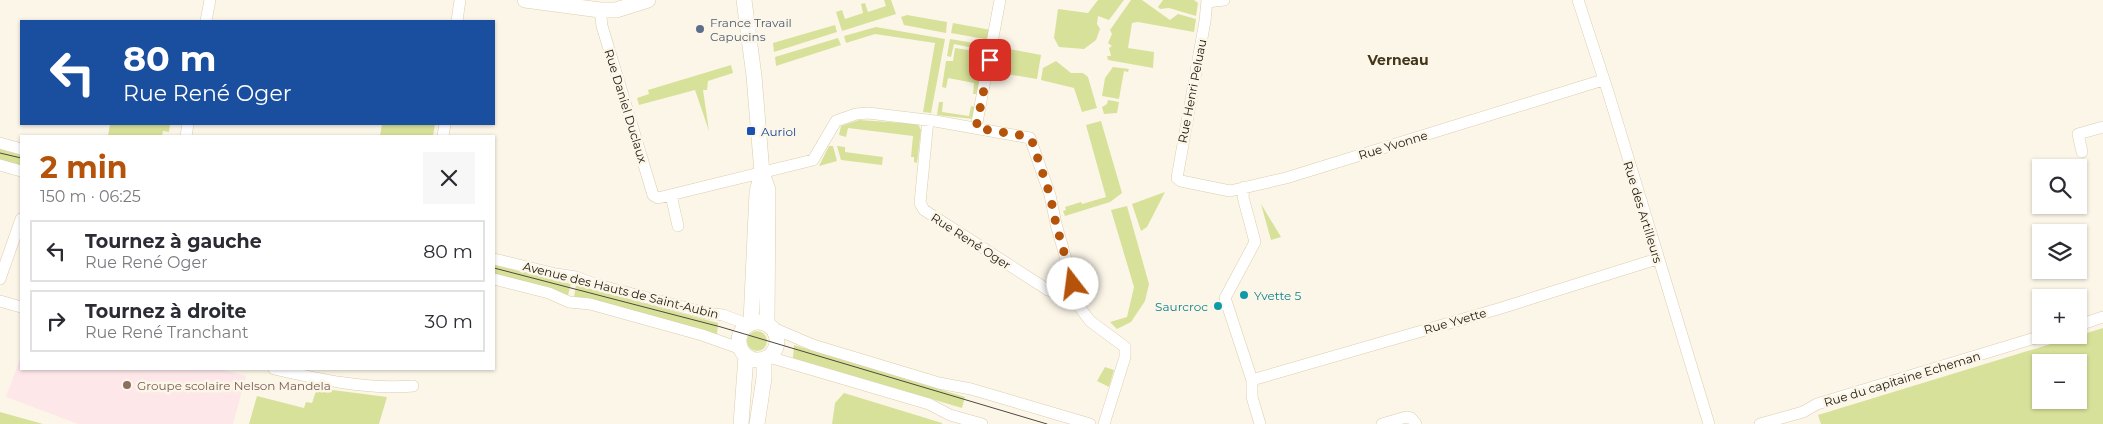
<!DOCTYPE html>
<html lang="fr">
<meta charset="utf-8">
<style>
body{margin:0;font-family:Montserrat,sans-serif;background:#f7f7f7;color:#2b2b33;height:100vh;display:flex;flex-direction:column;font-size:19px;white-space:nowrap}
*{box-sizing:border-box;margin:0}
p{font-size:16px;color:#7c7c81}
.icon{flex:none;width:28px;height:28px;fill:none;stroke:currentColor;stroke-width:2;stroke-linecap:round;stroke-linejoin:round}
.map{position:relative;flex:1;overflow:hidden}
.panel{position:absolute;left:20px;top:135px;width:475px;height:235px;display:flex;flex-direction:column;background:#fff;border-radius:0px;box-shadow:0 1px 4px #0004}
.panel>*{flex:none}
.hud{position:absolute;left:20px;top:20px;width:475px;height:105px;border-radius:0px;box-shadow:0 1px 4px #0004;background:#1a4fa0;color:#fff;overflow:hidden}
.fabs{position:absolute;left:2032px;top:159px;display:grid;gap:10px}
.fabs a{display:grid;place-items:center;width:55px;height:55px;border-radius:0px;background:#fff;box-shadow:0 1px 4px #0004;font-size:25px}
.pin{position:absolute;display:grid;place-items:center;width:42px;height:42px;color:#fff;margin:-21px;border-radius:10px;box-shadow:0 2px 8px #0006}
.me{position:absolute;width:55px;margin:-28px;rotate:345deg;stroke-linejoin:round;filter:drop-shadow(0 0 4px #0008)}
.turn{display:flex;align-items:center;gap:18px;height:105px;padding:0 20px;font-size:22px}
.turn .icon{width:65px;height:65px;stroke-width:2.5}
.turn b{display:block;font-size:35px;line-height:42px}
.round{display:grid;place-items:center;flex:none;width:52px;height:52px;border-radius:0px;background:#f7f7f7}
.summary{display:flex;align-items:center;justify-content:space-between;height:85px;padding:0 20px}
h1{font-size:30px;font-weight:700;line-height:38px;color:#b45309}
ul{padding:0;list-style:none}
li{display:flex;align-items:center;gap:15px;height:62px;margin:0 10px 8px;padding:0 10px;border:2px solid #e1e1e2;border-radius:0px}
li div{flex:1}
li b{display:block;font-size:19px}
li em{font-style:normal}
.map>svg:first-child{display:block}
.education{fill:#fde7e9}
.green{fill:#d8e199;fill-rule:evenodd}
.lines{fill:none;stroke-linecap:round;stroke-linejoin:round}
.street-casing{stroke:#dccdac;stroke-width:12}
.secondary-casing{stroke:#dccdac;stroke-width:16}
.street{stroke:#fff;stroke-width:11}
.secondary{stroke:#fff;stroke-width:15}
.tram{stroke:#4f493d;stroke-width:1}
.route{stroke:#b45309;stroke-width:9;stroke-dasharray:0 16.2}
.service-dot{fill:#5c6f8a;stroke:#fcf6e9;stroke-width:2}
.transit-dot{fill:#1a4fb4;stroke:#fcf6e9;stroke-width:2}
.culture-dot{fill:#0f9aa8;stroke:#fcf6e9;stroke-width:2}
.education-dot{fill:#8d6e63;stroke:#fcf6e9;stroke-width:2}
.labels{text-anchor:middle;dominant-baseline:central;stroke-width:5;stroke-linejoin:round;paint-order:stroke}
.service-label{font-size:12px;fill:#4e5e75;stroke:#fcf6e9;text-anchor:start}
.street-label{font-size:12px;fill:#1e180c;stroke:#fcf6e9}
.transit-label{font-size:12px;fill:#164399;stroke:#fcf6e9;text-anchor:start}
.culture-label{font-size:12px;fill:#0d838f;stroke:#fcf6e9;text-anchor:start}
.education-label{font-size:12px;fill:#785e54;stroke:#fcf6e9;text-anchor:start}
.neighbourhood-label{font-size:14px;font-weight:bold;fill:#43361a;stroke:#fcf6e9}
</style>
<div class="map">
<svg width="2103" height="424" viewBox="0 0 2103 424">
<rect width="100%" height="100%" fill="#fcf6e9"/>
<!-- education -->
<path class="education" d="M21,356V369H219L246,376L233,424H78L6,397Z"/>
<!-- green -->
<path class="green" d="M884,0H891L896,14L842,31L836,12L842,10L845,19L863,13L861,4L865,3L868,12L886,6Z
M1098,0H1124L1109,20L1098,16L1097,24L1100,29L1096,40L1084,49L1059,47L1054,38L1058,9L1088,13Z
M1131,0H1142L1170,20L1178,14L1196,19L1194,32L1138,22L1132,23L1128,48L1154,52L1153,68L1108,60L1107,56H1111L1109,48L1112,46L1108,43L1112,34L1110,30Z
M1163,0H1194L1198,3L1196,16L1169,8L1160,9L1158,7Z
M907,15L947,22L946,33L904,25L901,17Z
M953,23L991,30L990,40L951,33Z
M835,25L837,32L774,52L773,43Z
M876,27L945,39L931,113L923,112L935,43L875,34L846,43L844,36Z
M838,38L841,45L776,66L775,57Z
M950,39L974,43L973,48L954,44L951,57L947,56Z
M977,44L988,46L977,94H973L974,83L948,78L946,88L942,87L946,61H953L955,48L975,51Z
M998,47L1041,55L1037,79L994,72Z
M1056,61L1071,73H1083L1088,77L1097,108L1082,112L1074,88L1041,80L1043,68Z
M731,65L733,73L708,81L707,90H703L709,131L695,90L639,105L637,98L649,94L648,90Z
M1113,67L1129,69L1128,72L1124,71L1119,99L1102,96L1105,78Z
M1108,100L1119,102L1117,113L1104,114L1102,107L1107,104Z
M939,102H943L942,112L969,116L971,106L976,107L973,119L937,115Z
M859,120L918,124L921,130L917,163L914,162V157H911L913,136L848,128L846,137L839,135L841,126Z
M1101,121L1122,193L1110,202L1065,216L1063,211L1066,210L1065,207L1081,202L1082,204L1106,197L1086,125Z
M110,124H170L169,132L163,131L162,136H108Z
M382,124H435L433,136H380Z
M829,146H833L837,161L819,166Z
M837,146L845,147V152L883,157L882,165L841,160Z
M0,149L21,155V167L0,162Z
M1165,192L1147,227L1141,231L1132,204Z
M1261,204L1281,237L1271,240Z
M1127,206L1149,284L1145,301L1131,322L1117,329L1110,322L1127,317L1134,287L1111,210Z
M494,265L571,284L568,295L494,277Z
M576,285L718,323L717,335L574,297Z
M2103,328V424H1821L1818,415ZM2041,362H2079V400H2041Z
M747 341a10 10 0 1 1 20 0a10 10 0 1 1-20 0Z
M794,345L965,397L962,408L793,358Z
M1105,367L1114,370L1109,387L1097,381Z
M317,388L387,397L379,424H249L257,396L304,408L306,402L312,403Z
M844,393L942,423V424H832L835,403Z
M0,412L43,424H0Z"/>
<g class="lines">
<!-- street casing -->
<g class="street-casing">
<path id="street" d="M1207,0L1205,21L1177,178L1181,181L1230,191L1286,178L1603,80
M1578,0L1609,95L1709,424
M1207,2L1224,0
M600,10L602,26L653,195L658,198L813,160L836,121L856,114L868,113L935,121L1030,138L1050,195L1056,224L1073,284L1072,297L1090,321L1125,347V357L1104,424
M206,21L210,0
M457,21L460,0
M928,120L920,203L924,210L1048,290L1072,297
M976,128L1000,0
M186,136L188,124
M443,136L445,124
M0,143L21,149
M2082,152L2078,134L2103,127
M0,165L21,171
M1244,187L1243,197L1255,242L1225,298L1252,380V397L1260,424
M671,195L678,226
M494,259L556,274L576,277L594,284L706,313L723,315L747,324
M0,279L21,219
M494,279L549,293L569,302L590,304L702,335L739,348
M0,301L21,307
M2079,325L2103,317
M773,328L813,345L939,383L971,389L1090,424
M769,357L929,404L950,415L982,424
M274,369C318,379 367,390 413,386
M1252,380L1498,309L1657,259
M1382,424L1406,417L1411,418L1416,424
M1760,424L1803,412L1817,404L2045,335"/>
</g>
<!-- secondary casing -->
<g class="secondary-casing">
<path id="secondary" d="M525,0L600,10H616L648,0
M744,0L754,76L762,173L768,190L767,323
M739 341a19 19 0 1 1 38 0a19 19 0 1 1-38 0Z
M751,322L757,192L762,173
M741,424L746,356
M757,424L764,378V359"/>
</g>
<!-- street -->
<use href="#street" class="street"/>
<!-- secondary -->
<use href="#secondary" class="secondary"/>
<!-- tram -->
<path class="tram" d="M0,153L21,158
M494,268L721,327L1047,424"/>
</g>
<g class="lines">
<!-- route -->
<path class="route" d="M990,60L976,128L1026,136L1032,141L1050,195L1056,224L1073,284"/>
</g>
<!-- markers -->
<circle class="service-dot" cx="700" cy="29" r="5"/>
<rect class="transit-dot" x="746" y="126" width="10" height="10" rx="2.5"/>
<g class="culture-dot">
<circle cx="1244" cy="295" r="5"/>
<circle cx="1218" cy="306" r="5"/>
</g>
<circle class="education-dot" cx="127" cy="385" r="5"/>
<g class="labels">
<!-- service labels -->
<g class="service-label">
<text x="710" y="22">France Travail<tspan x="710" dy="14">Capucins</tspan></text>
</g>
<!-- street labels -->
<g class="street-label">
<text transform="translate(1192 91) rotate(-79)">Rue Henri Peluau</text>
<text transform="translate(626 106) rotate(73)">Rue Daniel Duclaux</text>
<text transform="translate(1393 145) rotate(-17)">Rue Yvonne</text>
<text transform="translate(1643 212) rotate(73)">Rue des Artilleurs</text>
<text transform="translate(971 241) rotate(33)">Rue René Oger</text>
<text transform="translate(621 290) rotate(14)">Avenue des Hauts de Saint-Aubin</text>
<text transform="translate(1455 321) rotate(-16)">Rue Yvette</text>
<text transform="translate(1902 379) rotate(-17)">Rue du capitaine Echeman</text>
</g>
<!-- transit labels -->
<g class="transit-label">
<text x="761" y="131">Auriol</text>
</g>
<!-- culture labels -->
<g class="culture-label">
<text x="1254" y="295">Yvette 5</text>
<text x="1208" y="306" text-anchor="end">Saurcroc</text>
</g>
<!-- education labels -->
<g class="education-label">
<text x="137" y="385">Groupe scolaire Nelson Mandela</text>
</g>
<!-- neighbourhood labels -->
<g class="neighbourhood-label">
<text x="1398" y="60">Verneau</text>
</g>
</g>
</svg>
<div class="fabs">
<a><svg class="icon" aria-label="search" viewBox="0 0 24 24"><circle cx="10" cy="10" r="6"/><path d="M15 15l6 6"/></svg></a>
<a><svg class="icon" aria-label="layers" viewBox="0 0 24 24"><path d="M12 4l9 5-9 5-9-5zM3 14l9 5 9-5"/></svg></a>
<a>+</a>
<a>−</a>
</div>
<div class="pin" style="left:990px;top:60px;background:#d93025"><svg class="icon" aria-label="arrive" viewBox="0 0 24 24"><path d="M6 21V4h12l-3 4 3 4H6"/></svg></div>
<svg class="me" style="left:1073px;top:284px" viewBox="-20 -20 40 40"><circle r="19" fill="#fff"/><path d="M0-13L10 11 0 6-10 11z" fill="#b45309"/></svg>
<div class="hud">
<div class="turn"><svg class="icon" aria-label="left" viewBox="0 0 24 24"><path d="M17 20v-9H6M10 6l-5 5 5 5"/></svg><div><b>80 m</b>Rue René Oger</div></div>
</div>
<section class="panel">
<div class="summary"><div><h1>2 min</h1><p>150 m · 06:25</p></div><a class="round"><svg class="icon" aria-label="close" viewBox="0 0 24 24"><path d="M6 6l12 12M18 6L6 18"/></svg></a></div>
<ul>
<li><svg class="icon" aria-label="left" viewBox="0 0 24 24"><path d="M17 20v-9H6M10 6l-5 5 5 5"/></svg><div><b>Tournez à gauche</b><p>Rue René Oger</p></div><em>80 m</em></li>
<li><svg class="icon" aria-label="right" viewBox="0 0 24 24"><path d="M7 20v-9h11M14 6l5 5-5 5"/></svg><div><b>Tournez à droite</b><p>Rue René Tranchant</p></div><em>30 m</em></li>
</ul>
</section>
</div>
